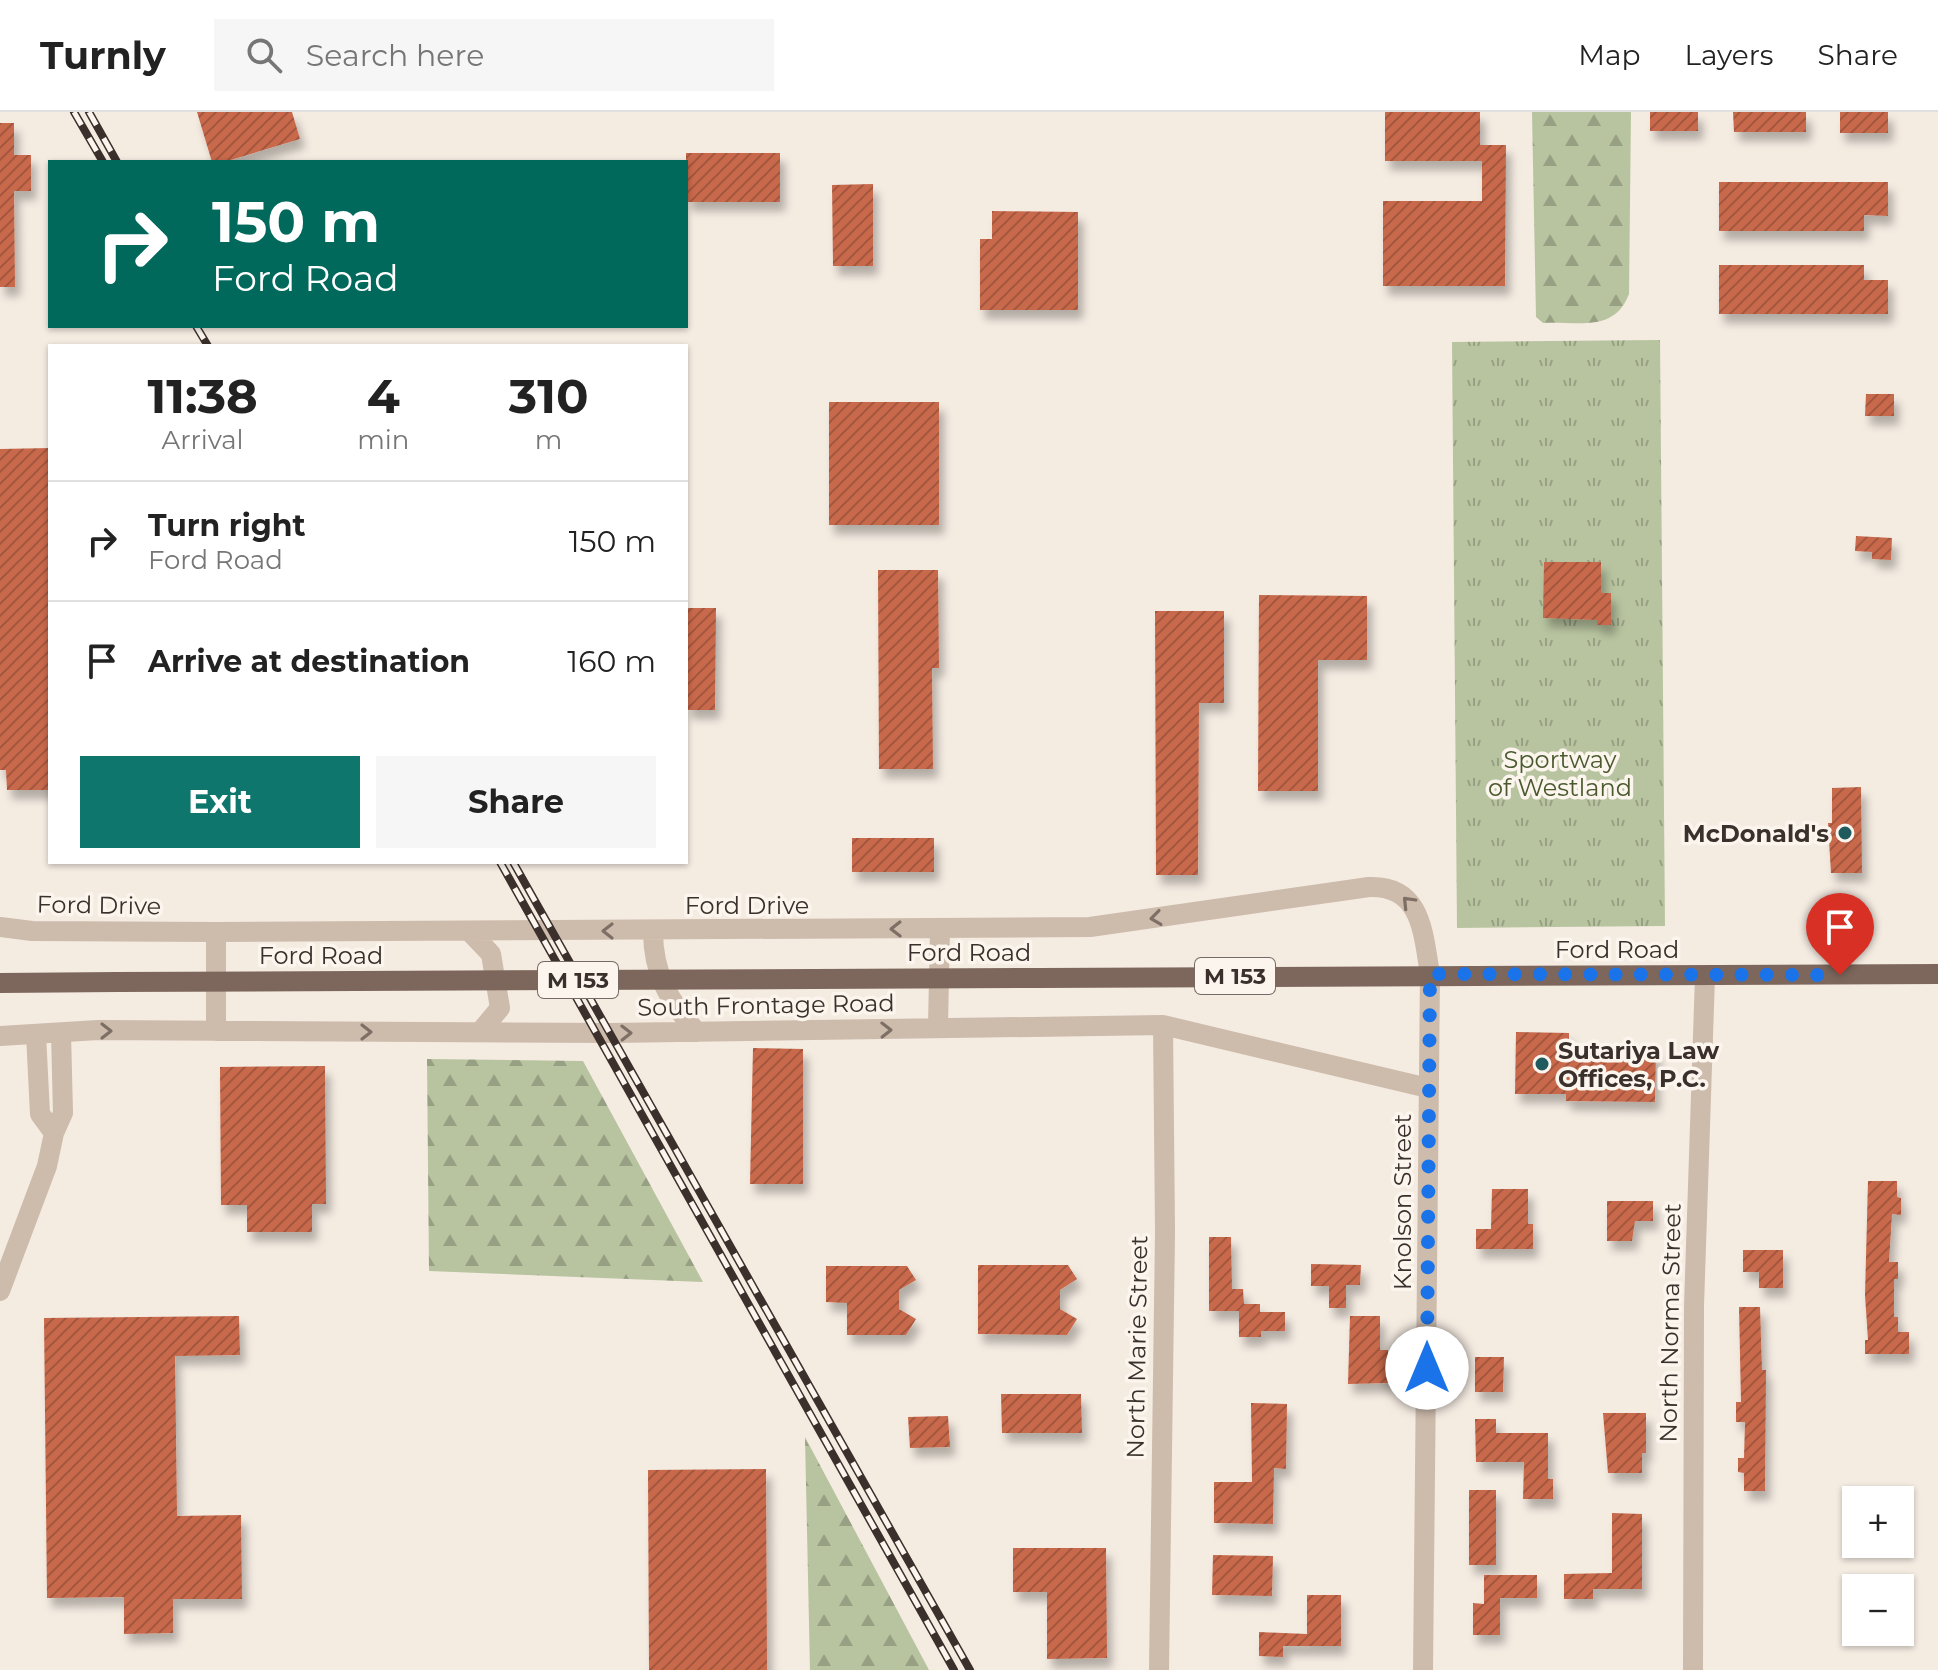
<!DOCTYPE html>
<meta charset="utf-8">
<style>
body{margin:0;font-family:Montserrat,sans-serif;background:#f6f6f6;color:#222;height:100vh;display:flex;flex-direction:column;font-size:30px;white-space:nowrap}
*{box-sizing:border-box;margin:0}
p{font-size:26px;color:#767676}
.icon{flex:none;width:44px;height:44px;fill:none;stroke:currentColor;stroke-width:2;stroke-linecap:round;stroke-linejoin:round}
.map{position:relative;flex:1;overflow:hidden}
.drawer{position:absolute;left:48px;top:232px;width:640px;height:520px;display:flex;flex-direction:column;background:#fff;border-radius:0px;box-shadow:0 2px 6px #0004}
.drawer>*{flex:none}
.top-card{position:absolute;left:48px;top:48px;width:640px;height:168px;border-radius:0px;box-shadow:0 2px 6px #0004;background:#00695c;color:#fff;overflow:hidden}
.fabs{position:absolute;left:1842px;top:1374px;display:grid;gap:16px}
.fabs a{display:grid;place-items:center;width:72px;height:72px;border-radius:0px;background:#fff;box-shadow:0 2px 6px #0004;font-size:40px}
.pin{position:absolute;display:grid;place-items:center;width:68px;height:68px;color:#fff;margin:-82px -34px;border-radius:50% 50% 50% 0;rotate:-45deg;box-shadow:0 0 8px #0007}
.pin .icon{rotate:45deg}
.me{position:absolute;width:88px;margin:-44px;rotate:0deg;stroke-linejoin:round;filter:drop-shadow(0 0 6px #0008)}
.turn{display:flex;align-items:center;gap:28px;height:168px;padding:0 32px;font-size:36px}
.turn .icon{width:104px;height:104px;stroke-width:2.5}
.turn b{display:block;font-size:56px;line-height:68px}
.eta{display:flex;justify-content:space-evenly;align-items:center;height:136px;text-align:center}
.eta b{font-size:48px;font-weight:700;line-height:56px}
.primary-button{display:flex;gap:16px;margin-top:auto;padding:16px 32px}
.primary-button a{flex:1;height:92px;border-radius:0px;background:#0f766e;color:#fff;font-size:32px;font-weight:700;line-height:92px;text-align:center}
.primary-button a+a{background:#f6f6f6;color:#222}
ul{padding:0;list-style:none}
li{display:flex;align-items:center;gap:24px;height:120px;padding:0 32px;border-top:2px solid #e0e0e0}
li div{flex:1}
li b{display:block;font-size:30px}
li em{font-style:normal}
header{display:flex;align-items:center;gap:48px;box-sizing:border-box;height:112px;padding:0 40px;background:#fff;border-bottom:2px solid #e0e0e0}
header strong{font-size:38px}
nav{display:flex;gap:44px;margin-inline-start:auto;font-size:28px}
.search{width:560px;height:72px;background:#f6f6f6;display:flex;align-items:center;gap:20px;box-sizing:border-box;padding:0 28px;border-radius:0px;color:#767676;font-size:30px}
.map>svg:first-child{display:block}
.forest{fill:url(#forest-firs)}
.park{fill:url(#park-tufts)}
.building{fill:url(#building-hatch);filter:url(#shadow)}
.lines{fill:none;stroke-linecap:round;stroke-linejoin:round}
.minor{stroke:#cdbbac;stroke-width:20}
.major{stroke:#7d675c;stroke-width:20}
.rail-casing{stroke:#3b302b;stroke-width:8}
.rail{stroke:#fbf5ee;stroke-width:5;stroke-dasharray:15;stroke-linecap:butt}
.major-bridge{stroke:#7d675c;stroke-width:20}
.oneway{stroke:#7d6f65}
.route{stroke:#1a73e8;stroke-width:14;stroke-dasharray:0 25.2}
.poi-dot{fill:#1f5a5e;stroke:#fbf5ee;stroke-width:3}
.labels{text-anchor:middle;dominant-baseline:central;stroke-width:7;stroke-linejoin:round;paint-order:stroke}
.shield{fill:#fbf5ee;stroke:#756b66;stroke-width:2}
.shield-label{font-size:22px;font-weight:bold;fill:#3b302b}
.park-label{font-size:24px;fill:#4a5a2e;stroke:#fbf5ee}
.poi-label{font-size:24px;font-weight:bold;fill:#3b302b;stroke:#fbf5ee;text-anchor:end}
.street-label{font-size:24px;fill:#3b302b;stroke:#fbf5ee}
</style>
<header>
<strong>Turnly</strong>
<div class="search"><svg class="icon" aria-label="search" viewBox="0 0 24 24"><circle cx="10" cy="10" r="6"/><path d="M15 15l6 6"/></svg>Search here</div>
<nav><a>Map</a><a>Layers</a><a>Share</a></nav>
</header>
<div class="map">
<svg width="1938" height="1558" viewBox="0 0 1938 1558">
<defs>
<pattern id="forest-firs" width="22" height="20" patternUnits="userSpaceOnUse" patternTransform="scale(2)"><rect width="22" height="20" fill="#b8c4a0"/><path d="M5 1l3.5 6h-7zM16 11l3.5 6h-7z" fill="#97a083"/></pattern>
<pattern id="park-tufts" width="24" height="20" patternUnits="userSpaceOnUse" patternTransform="scale(2)"><rect width="24" height="20" fill="#b8c4a0"/><path d="M3 7l-1-3M5 7V3M7 7l1-3M15 17l-1-3M17 17v-4M19 17l1-3" fill="none" stroke="#97a083"/></pattern>
<pattern id="building-hatch" width="6" height="6" patternUnits="userSpaceOnUse" patternTransform="scale(2)"><rect width="6" height="6" fill="#c8694b"/><path d="M-1 1l2-2M0 6l6-6M5 7l2-2" fill="none" stroke="#a4573f"/></pattern>
<filter id="shadow"><feDropShadow dx="5" dy="9" stdDeviation="4" flood-color="#0004"/></filter>
</defs>
<rect width="100%" height="100%" fill="#f4ebe1"/>
<!-- forest -->
<path class="forest" d="M1532,0H1631L1629,182C1614,221 1579,209 1543,211L1536,205Z
M427,947L583,949L703,1170L429,1159Z
M805,1325L929,1558H810Z"/>
<!-- park -->
<path class="park" d="M1660,228L1665,814L1457,816L1452,230Z"/>
<!-- building -->
<path class="building" d="M197,0H292L300,27L224,50H212Z
M1385,0H1480V33H1506L1505,174H1383V89H1482V49H1385Z
M1650,0H1698V19H1650Z
M1733,0H1806V20H1734Z
M1840,0H1888V21H1840Z
M0,11H14V43H31V79H14L15,175H0Z
M686,41H780V90H686Z
M1719,70H1888V104L1864,103V119H1719Z
M873,72V154H833L832,73Z
M992,99L1078,100V198H980V127H992Z
M1719,153H1864V168H1888V202H1719Z
M1866,282H1894V304H1865Z
M829,290H939V413H829Z
M50,336V678H7L6,658H0V337Z
M1856,424L1892,426L1891,448L1872,447V440L1855,439Z
M1544,450H1601V481H1611V513H1597V508L1543,506Z
M878,458H938L939,556H932L933,657H879Z
M1259,483L1367,484V548H1318V679H1258Z
M686,496H716L715,598H686Z
M1155,499H1224V591H1199L1198,763H1156Z
M1861,675L1862,761H1831L1828,711H1832V676Z
M852,726H934V760H852Z
M1516,920L1569,921V937L1656,938L1655,990L1566,989V982H1515Z
M753,936L803,937V1072H750Z
M325,954L326,1092H312V1120H247V1093H221L220,955Z
M1868,1069H1897V1085L1901,1086V1103L1892,1102L1889,1150H1898V1167H1894V1205H1898V1220H1909V1242H1865V1228H1868L1865,1183Z
M1492,1077H1528V1112H1533V1137H1476V1117H1491Z
M1607,1089H1653V1109H1635L1632,1129H1607Z
M1209,1125H1231L1232,1177H1243L1244,1192H1260V1200H1285V1219H1261V1225H1239V1199H1209Z
M1743,1138H1783V1176H1759V1160H1743Z
M1311,1152L1361,1153L1360,1173H1346V1196H1329V1174H1311Z
M978,1153H1068L1077,1167L1060,1178V1197L1077,1207L1067,1223L978,1222Z
M826,1154H907L916,1168L899,1178V1197L916,1207L906,1223H847V1191L826,1190Z
M1739,1195H1760L1762,1258H1766L1765,1379H1744V1361L1738,1360V1346H1744L1745,1310H1736V1290H1741Z
M239,1204L240,1243L175,1244L177,1404L241,1403L242,1487H173V1521L124,1522V1485L47,1486L44,1206Z
M1350,1204H1380V1238H1388V1271L1348,1272Z
M1475,1245H1504L1503,1280H1475Z
M1001,1282H1081L1082,1321H1002Z
M1251,1291L1287,1292L1286,1357L1274,1356L1273,1412L1214,1411V1370H1252Z
M1603,1301H1646V1341H1642V1361H1608Z
M948,1304L950,1335L910,1336L908,1305Z
M1475,1307H1496V1321H1548V1367H1553V1387H1523L1524,1350H1476Z
M766,1357L767,1558H649L648,1358Z
M1469,1378H1496V1453H1469Z
M1612,1401L1642,1402V1477H1593V1487H1564V1462L1612,1461Z
M1013,1436H1106L1107,1546L1047,1547V1480H1013Z
M1213,1443L1273,1444L1272,1484L1212,1483Z
M1484,1463H1537V1486H1500V1523H1473V1491L1484,1492Z
M1307,1483H1341V1534H1283V1545L1259,1544V1520L1307,1522Z"/>
<g class="lines">
<!-- minor -->
<path class="minor" d="M0,815L32,819L216,820L1090,815L1369,775C1422,773 1423,821 1430,862L1423,1558
M469,819L491,842L500,896L480,920
M653,819C653,861 669,890 697,920
M938,914L940,817
M216,919V820
M36,922L40,1002L54,1021
M0,924L98,918L611,921L1163,913L1428,976
M0,1179L47,1054L54,1021L63,1001L61,921
M1159,1558L1165,1120L1163,913
M1693,1558L1694,1194L1705,864"/>
<!-- major -->
<path class="major" d="M1039,866L1938,862
M0,871L117,870"/>
<!-- rail casing -->
<g class="rail-casing">
<path id="rail" d="M74,0L103,50
M89,0L117,50
M196,214L208,234
M500,750L954,1558
M513,750L970,1558"/>
</g>
<!-- rail -->
<use href="#rail" class="rail"/>
<!-- major-bridge -->
<path class="major-bridge" d="M117,870L1039,866"/>
</g>
<!-- one-way arrows -->
<defs><path id="oneway-chevron" d="M-2-3.5L2.5 0L-2 3.5" fill="none" stroke-width="1.6" stroke-linecap="round" stroke-linejoin="round" transform="scale(2)"/></defs>
<g class="oneway">
<use href="#oneway-chevron" transform="translate(1408 790) rotate(-134)"/>
<use href="#oneway-chevron" transform="translate(1156 806) rotate(172)"/>
<use href="#oneway-chevron" transform="translate(896 817) rotate(179)"/>
<use href="#oneway-chevron" transform="translate(608 819) rotate(-180)"/>
<use href="#oneway-chevron" transform="translate(886 918) rotate(-1)"/>
<use href="#oneway-chevron" transform="translate(106 919)"/>
<use href="#oneway-chevron" transform="translate(366 920)"/>
<use href="#oneway-chevron" transform="translate(626 921) rotate(-1)"/>
</g>
<g class="lines">
<!-- route -->
<path class="route" d="M1427,1256L1430,862L1840,863"/>
</g>
<!-- markers -->
<g class="poi-dot">
<circle cx="1845" cy="721" r="8"/>
<circle cx="1542" cy="952" r="8"/>
</g>
<g class="labels">
<!-- shield labels -->
<g class="shield">
<rect x="1195" y="846" width="80" height="36" rx="6"/>
<rect x="538" y="850" width="80" height="36" rx="6"/>
</g>
<g class="shield-label">
<text x="1235" y="864">M 153</text>
<text x="578" y="868">M 153</text>
</g>
<!-- park labels -->
<g class="park-label">
<text x="1560" y="647">Sportway<tspan x="1560" dy="28">of Westland</tspan></text>
</g>
<!-- poi labels -->
<g class="poi-label">
<text x="1829" y="721">McDonald's</text>
<text x="1558" y="938" text-anchor="start">Sutariya Law<tspan x="1558" dy="28">Offices, P.C.</tspan></text>
</g>
<!-- street labels -->
<g class="street-label">
<text transform="translate(99 793) rotate(1)">Ford Drive</text>
<text x="747" y="793">Ford Drive</text>
<text x="1617" y="837">Ford Road</text>
<text x="969" y="840">Ford Road</text>
<text x="321" y="843">Ford Road</text>
<text transform="translate(766 893) rotate(-1)">South Frontage Road</text>
<text transform="translate(1402 1090) rotate(-90)">Knolson Street</text>
<text transform="translate(1670 1211) rotate(-89)">North Norma Street</text>
<text transform="translate(1137 1235) rotate(-89)">North Marie Street</text>
</g>
</g>
</svg>
<div class="fabs">
<a>+</a>
<a>−</a>
</div>
<div class="pin" style="left:1840px;top:863px;background:#d93025"><svg class="icon" aria-label="arrive" viewBox="0 0 24 24"><path d="M6 21V4h12l-3 4 3 4H6"/></svg></div>
<svg class="me" style="left:1427px;top:1256px" viewBox="-20 -20 40 40"><circle r="19" fill="#fff"/><path d="M0-13L10 11 0 6-10 11z" fill="#1a73e8"/></svg>
<div class="top-card">
<div class="turn"><svg class="icon" aria-label="right" viewBox="0 0 24 24"><path d="M7 20v-9h11M14 6l5 5-5 5"/></svg><div><b>150 m</b>Ford Road</div></div>
</div>
<section class="drawer">
<div class="eta">
<div><b>11:38</b><p>Arrival</p></div>
<div><b>4</b><p>min</p></div>
<div><b>310</b><p>m</p></div>
</div>
<ul>
<li><svg class="icon" aria-label="right" viewBox="0 0 24 24"><path d="M7 20v-9h11M14 6l5 5-5 5"/></svg><div><b>Turn right</b><p>Ford Road</p></div><em>150 m</em></li>
<li><svg class="icon" aria-label="arrive" viewBox="0 0 24 24"><path d="M6 21V4h12l-3 4 3 4H6"/></svg><div><b>Arrive at destination</b></div><em>160 m</em></li>
</ul>
<div class="primary-button"><a>Exit</a><a>Share</a></div>
</section>
</div>
